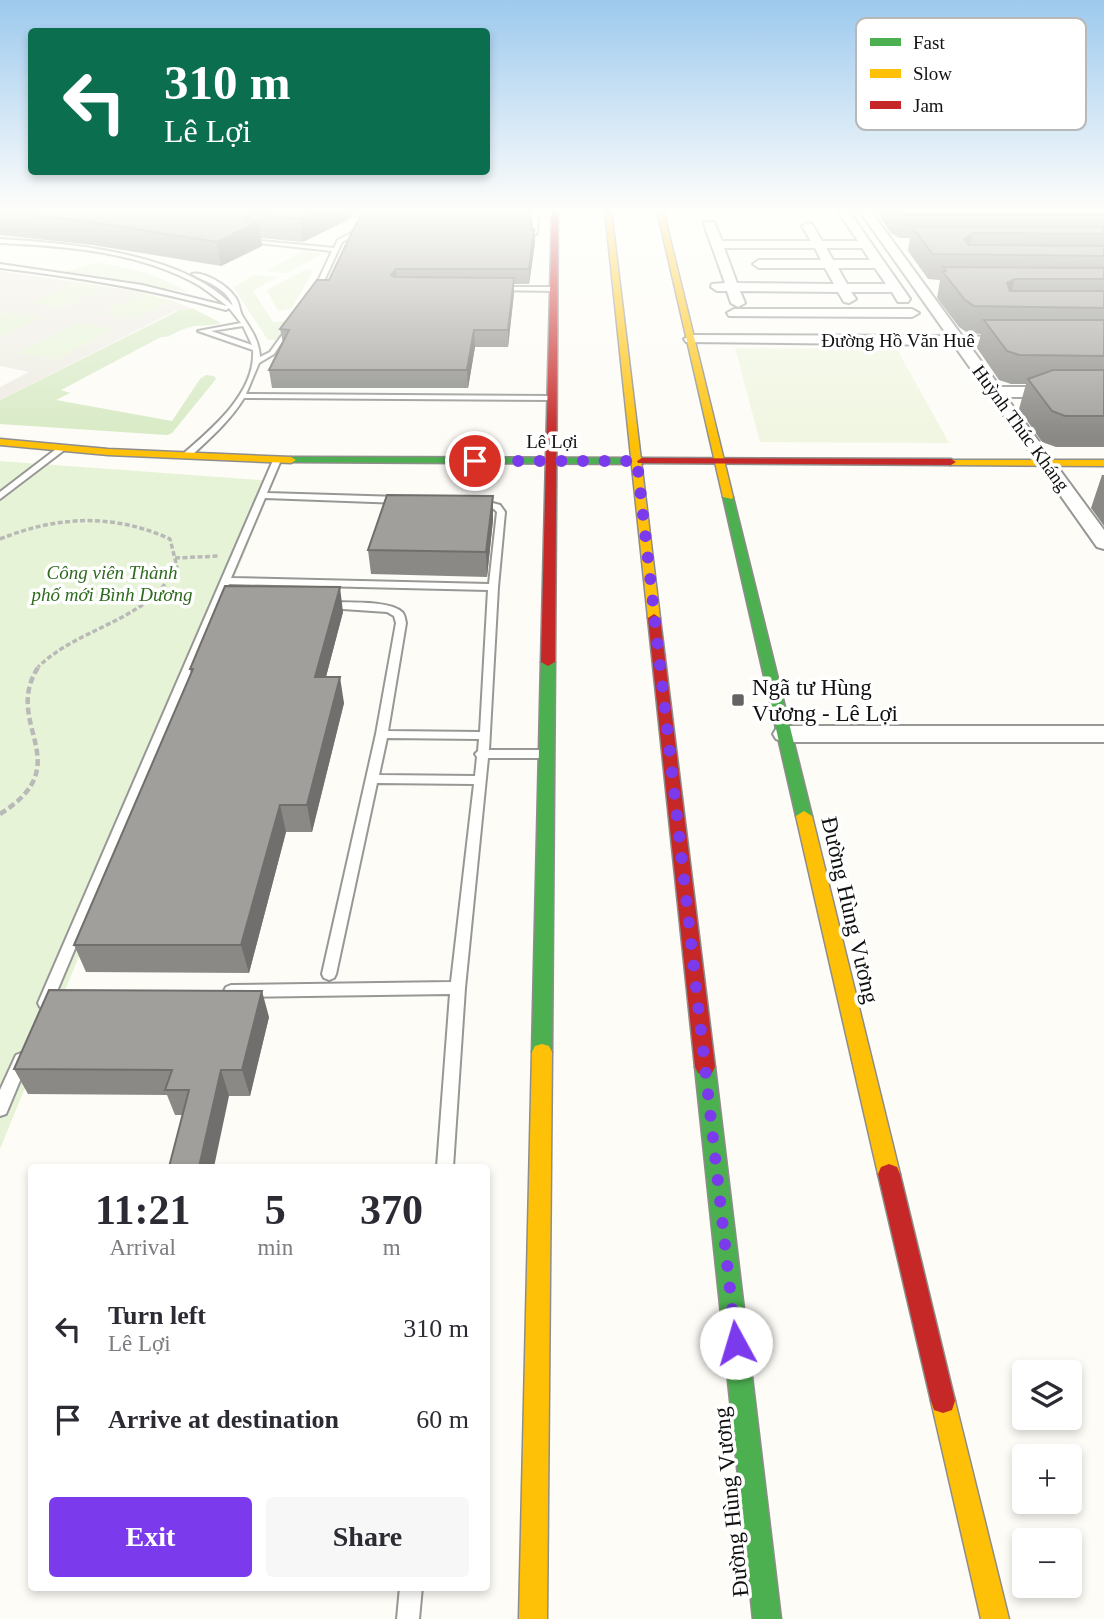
<!DOCTYPE html>
<meta charset="utf-8">
<style>
body{margin:0;font-family:"Times New Roman",serif;background:#f7f7f7;color:#2b2b33;height:100vh;display:flex;flex-direction:column;font-size:26px;white-space:nowrap}
*{box-sizing:border-box;margin:0}
p{font-size:23px;color:#7c7c81}
.icon{flex:none;width:38px;height:38px;fill:none;stroke:currentColor;stroke-width:2;stroke-linecap:round;stroke-linejoin:round}
.map{position:relative;flex:1;overflow:hidden}
.details{position:absolute;left:28px;top:1164px;width:462px;height:427px;display:flex;flex-direction:column;background:#fff;border-radius:7px;box-shadow:0 4px 10px #0003}
.details>*{flex:none}
.guide{position:absolute;left:28px;top:28px;width:462px;height:147px;border-radius:7px;box-shadow:0 4px 10px #0003;background:#0b6e4f;color:#fff;overflow:hidden}
.buttons{position:absolute;left:1012px;top:1360px;display:grid;gap:14px}
.buttons a{display:grid;place-items:center;width:70px;height:70px;border-radius:7px;background:#fff;box-shadow:0 4px 10px #0003;font-size:35px}
.pin{position:absolute;display:grid;place-items:center;width:60px;height:60px;color:#fff;margin:-30px;border:4px solid #fff;border-radius:50%;box-shadow:0 2px 7px #0007}
.me{position:absolute;width:77px;margin:-38px;rotate:354deg;stroke-linejoin:round;filter:drop-shadow(0 0 5px #0008)}
.turn{display:flex;align-items:center;gap:24px;height:147px;padding:0 21px;font-size:32px}
.turn .icon{width:91px;height:91px;stroke-width:2.5}
.turn b{display:block;font-size:49px;line-height:60px}
.eta{display:flex;justify-content:space-evenly;align-items:center;height:119px;text-align:center}
.eta b{font-size:42px;font-weight:800;line-height:49px}
.action{display:flex;gap:14px;margin-top:auto;padding:14px 21px}
.action a{flex:1;height:80px;border-radius:7px;background:#7c3aed;color:#fff;font-size:28px;font-weight:800;line-height:80px;text-align:center}
.action a+a{background:#f7f7f7;color:#2b2b33}
ul{padding:0;list-style:none}
li{display:flex;align-items:center;gap:21px;height:91px;padding:0 21px}
li div{flex:1}
li b{display:block;font-size:26px}
li em{font-style:normal}
.map>svg:first-child{display:block}
.green{fill:#e7f3d7}
.forest{fill:#d8eac5}
.pitch{fill:#f0f6e1}
.plaza{fill:#edebe2;fill-rule:evenodd}
.lines{fill:none;stroke-linecap:round;stroke-linejoin:round}
.lane-casing{stroke:#979795;stroke-width:4}
.street-casing{stroke:#979795;stroke-width:4}
.fast-casing{stroke:#8e8d8b;stroke-width:3}
.slow-casing{stroke:#8e8d8b;stroke-width:3}
.jam-casing{stroke:#8e8d8b;stroke-width:3}
.path-far1{stroke:#b9b9b8;stroke-width:3.5;stroke-dasharray:5 2.5;stroke-linecap:butt}
.path{stroke:#b9b9b8;stroke-width:4.5;stroke-dasharray:7 3.5;stroke-linecap:butt}
.lane{fill:#fffffe;fill-rule:evenodd}
.street{fill:#fffffe;fill-rule:evenodd}
.fast{fill:#4caf50;fill-rule:evenodd}
.slow{fill:#ffc107;fill-rule:evenodd}
.jam{fill:#c62828;fill-rule:evenodd}
.wall{fill:#8a8986}
.shaded-wall{fill:#716f6d}
.building{fill:#a19f9c;stroke:#716f6d;stroke-width:2}
.route{stroke:#7c3aed;stroke-width:12;stroke-dasharray:0 21.6}
.poi-dot{fill:#646362;stroke:#fff;stroke-width:2.5}
.labels{text-anchor:middle;dominant-baseline:central;stroke-width:7;stroke-linejoin:round;paint-order:stroke}
.far-street-label{font-size:19px;fill:#111;stroke:#fff}
.far-park-label{font-size:19px;font-style:italic;fill:#2f6b1f;stroke:#fff}
.poi-label{font-size:23px;fill:#111;stroke:#fff;text-anchor:start}
.street-label{font-size:23px;fill:#111;stroke:#fff}
.key{fill:#fff;stroke:#b8b8b8;stroke-width:2}
.key-label{font-size:19px;fill:#111}
</style>
<div class="map">
<svg width="1104" height="1619" viewBox="0 0 1104 1619">
<rect width="100%" height="100%" fill="#fdfcf7"/>
<!-- green -->
<path class="green" d="M303,251L328,254L320,255L287,273L266,271Z
M95,263C125,265 161,276 187,292L65,272Z
M306,269L314,270L291,309L278,311L267,290Z
M255,275L277,277L253,291L273,322L286,321L277,340H268L233,287Z
M76,282L110,287L63,308L29,303Z
M143,293L173,301L136,319L99,313Z
M5,312L43,318L0,337V314Z
M78,323L116,329L56,360L16,353Z
M0,461L274,481L0,1149Z"/>
<!-- forest -->
<path class="forest" d="M182,309H194L221,323C210,327 198,324 187,328C177,330 171,338 161,337L61,390L70,393L56,400L172,421L200,379L206,375L214,376L216,379L172,433L167,435L0,424V400Z"/>
<!-- pitch -->
<path class="pitch" d="M735,348L897,349L949,443L760,442Z"/>
<!-- plaza -->
<path class="plaza" d="M0,271L76,282L31,303L63,308L110,287L143,293L101,313L136,319L173,301L194,309L175,311L0,400V387L29,372L0,366V337L41,318L5,312L0,314ZM78,323L115,329L56,360L17,353Z"/>
<g class="lines">
<!-- lane casing -->
<g class="lane-casing">
<path id="lane" d="M319,210L367,214L369,210H374L358,234L342,242L318,294L315,296L312,294L332,251L249,242L252,240L334,248L338,240L354,232L365,217Z
M533,210H538L537,233L534,235L531,233Z
M0,239C70,243 183,253 233,306C226,287 207,283 192,274C204,271 228,286 235,297C240,303 239,311 243,317C251,330 259,340 260,357L270,352L290,324H294L274,354L259,363L246,394L552,396L556,398L552,400L244,398C230,421 209,439 190,457H184V453C213,428 256,392 253,350L198,331L241,323L229,308L226,310C151,289 77,277 0,268V264L142,285L227,306C218,299 209,292 200,286C141,252 67,246 0,243ZM243,326L252,345L211,331Z
M499,287H554L557,289L554,291L497,290Z
M60,446L67,448L0,499V492Z
M274,458L281,460L267,493L400,497L404,500L400,503L265,498L231,578L489,584L497,512L494,509L474,502L478,499L500,505L505,512L498,587L489,750H544L550,754L544,758H488L465,988L453,1167H437L450,994L231,997L226,995L224,991L226,987L231,985L451,982L474,784L377,783L336,974L334,978L329,980L324,978L322,974L376,734L396,623L394,616L387,612L328,608L323,605L328,602C345,603 390,600 402,612C405,615 405,619 406,623L388,731L480,732L488,590L229,584L52,1003L50,1007L45,1009L40,1007L38,1003ZM387,738L479,739L478,751L475,754L477,757L475,776L379,775Z
M21,1053L26,1055L29,1059L6,1114L0,1116V1090L16,1055Z
M400,1587H422L419,1619H397Z"/>
</g>
<!-- street casing -->
<g class="street-casing">
<path id="street" d="M837,210H848L910,299L908,302H898L892,292H851L856,299L849,303L844,302L838,292L740,291L745,303L738,307L731,303L727,291H717L711,287L712,284L725,283L704,224L706,222H714L722,241H811L802,226L808,223L812,224L822,241H858ZM724,248H815L821,260H759L753,264L759,268H825L834,284L737,283ZM826,248H862L870,260H833ZM838,268H875L886,284H847Z
M859,210H870L962,336L1020,338L1022,341L1015,345H969L1000,387H1104V397H1006L1104,530V549L1097,547L954,345L686,342L684,339L691,335L948,336Z
M734,309H912L919,313L912,317L729,316L727,313Z
M785,726H1104V742H785L776,739L773,734L776,729Z"/>
</g>
<!-- fast casing -->
<g class="fast-casing">
<path id="fast" d="M291,457L642,458L647,461L642,464L287,462L286,460Z
M728,494L733,497L812,816L804,821L796,816L723,497Z
M548,658L555,662L552,1052L549,1058L542,1060L535,1058L532,1052L541,662Z
M705,1059L712,1061L715,1067L781,1619H753L695,1067L698,1061Z"/>
</g>
<!-- slow casing -->
<g class="slow-casing">
<path id="slow" d="M605,210H611L660,618L654,622L648,618Z
M657,210H663L733,497L732,499L723,497Z
M0,439L108,449L291,457L296,460L291,463L108,455L0,445Z
M947,460H1104V466L951,465L947,464Z
M804,811L812,816L900,1174L897,1181L889,1184L881,1181L878,1174L796,816Z
M542,1044L549,1046L552,1052L547,1619H519L532,1052L535,1046Z
M943,1389L952,1392L955,1401L1009,1619H981L931,1401L934,1392Z"/>
</g>
<!-- jam casing -->
<g class="jam-casing">
<path id="jam" d="M552,210H558L555,662L548,666L541,662Z
M642,458L951,459L956,462L951,465L638,463L637,461Z
M654,614L660,618L715,1067L712,1073L705,1075L698,1073L695,1067L648,618Z
M889,1164L897,1167L900,1174L955,1401L952,1410L943,1413L934,1410L931,1401L878,1174L881,1167Z"/>
</g>
<!-- path-far1 -->
<path class="path-far1" d="M0,539C57,516 113,513 170,539L177,567C169,579 161,591 149,600C114,627 70,636 38,667
M175,558L219,556"/>
<!-- path -->
<path class="path" d="M0,814C81,763 0,724 39,666"/>
<!-- lane -->
<use href="#lane" class="lane"/>
<!-- street -->
<use href="#street" class="street"/>
<!-- fast -->
<use href="#fast" class="fast"/>
<!-- slow -->
<use href="#slow" class="slow"/>
<!-- jam -->
<use href="#jam" class="jam"/>
</g>
<!-- wall -->
<path class="wall" d="M0,210H350L351,218L303,242L261,238L262,246L221,266L92,245L0,235Z
M879,210H1104V447H1056L1042,442L1019,409L1026,384H1011L999,380L977,348L981,334L968,333L959,327L937,298L940,280L928,279L908,251L910,238H899L891,233L879,216Z
M530,220L532,223V229H534L535,243L529,284H514V293L508,347H475L468,388H272L269,370L283,343L280,329L329,280Z
M1102,475H1104V526L1091,508Z
M493,496V520L487,577L371,574L368,550Z
M343,612L326,677L344,703L312,832H286L249,973L86,972L74,945L191,674L190,669Z
M269,1017L250,1096H229L182,1115H175L167,1095L28,1094L14,1069Z"/>
<!-- shaded-wall -->
<path class="shaded-wall" d="M316,210H350L351,218L303,242L300,219Z
M248,214L250,226L258,222L262,246L221,266L217,242L242,218Z
M534,229L535,243L529,284V269Z
M973,233L968,254L964,239Z
M396,269L397,284L391,275Z
M514,278V293L508,347V330Z
M1015,279L1008,305L1007,283Z
M474,330L475,347L468,388L467,370Z
M493,496V520L487,577L486,552Z
M340,587L343,612L319,703L315,677Z
M340,677L344,703L312,832L307,805Z
M280,805L286,832L249,973L241,945Z
M262,991L269,1017L250,1096L242,1070Z
M221,1070L229,1096L214,1167H199Z"/>
<!-- building -->
<path class="building" d="M0,210H316L300,219L248,214L242,218L245,221L258,222L217,242L86,221L0,212Z
M366,210H529L528,218L532,223L531,229H534L529,269H396L391,275L394,277L514,278L508,330H474L467,370H269L289,330L280,329L317,280H329L357,222Z
M897,210H1104V215H904Z
M912,227H1104V234L973,233L964,239L969,245L1104,246V256L933,254Z
M943,267L1104,268V279H1015L1007,283L1010,291H1104V308L974,306L965,300L943,272L946,271Z
M984,320H1104V356L1019,355L1007,351Z
M1053,370H1104V416H1065L1052,411L1028,379Z
M387,495L493,496L486,552L368,550Z
M225,586L340,587L315,677H340L307,805H280L241,945H74L193,669H190Z
M49,990L262,991L242,1070H221L199,1167H169L189,1090H165L172,1070L14,1069Z"/>
<!-- sky -->
<linearGradient id="sky" x2="0" y2="1"><stop stop-color="#9dc9ee"/><stop offset="0.48" stop-color="#fefefb"/><stop offset="1" stop-color="#fefefb" stop-opacity="0"/></linearGradient>
<rect width="1104" height="437" fill="url(#sky)"/>
<g class="lines">
<!-- route -->
<path class="route" d="M475,461H637L736,1343"/>
</g>
<!-- markers -->
<rect class="poi-dot" x="731" y="693" width="14" height="14" rx="3.5"/>
<g class="labels">
<!-- far-street labels -->
<g class="far-street-label">
<text x="898" y="340">Đường Hồ Văn Huê</text>
<text transform="translate(1021 428) rotate(54)">Huỳnh Thúc Kháng</text>
<text x="552" y="441">Lê Lợi</text>
</g>
<!-- far-park labels -->
<g class="far-park-label">
<text x="112" y="572">Công viên Thành<tspan x="112" dy="22">phố mới Bình Dương</tspan></text>
</g>
<!-- poi labels -->
<g class="poi-label">
<text x="752" y="687">Ngã tư Hùng<tspan x="752" dy="26">Vương - Lê Lợi</tspan></text>
</g>
<!-- street labels -->
<g class="street-label">
<text transform="translate(850 910) rotate(77)">Đường Hùng Vương</text>
<text transform="translate(731 1502) rotate(-96)">Đường Hùng Vương</text>
</g>
</g>
<!-- legend -->
<rect x="856" y="18" width="230" height="112" rx="10" class="key"/>
<rect x="870" y="38" width="31" height="8" fill="#4caf50"/>
<rect x="870" y="69" width="31" height="9" fill="#ffc107"/>
<rect x="870" y="101" width="31" height="8" fill="#c62828"/>
<g class="key-label">
<text x="913" y="49">Fast</text>
<text x="913" y="80">Slow</text>
<text x="913" y="112">Jam</text>
</g>
</svg>
<div class="buttons">
<a><svg class="icon" aria-label="layers" viewBox="0 0 24 24"><path d="M12 4l9 5-9 5-9-5zM3 14l9 5 9-5"/></svg></a>
<a>+</a>
<a>−</a>
</div>
<div class="pin" style="left:475px;top:461px;background:#d93025"><svg class="icon" aria-label="arrive" viewBox="0 0 24 24"><path d="M6 21V4h12l-3 4 3 4H6"/></svg></div>
<svg class="me" style="left:736px;top:1343px" viewBox="-20 -20 40 40"><circle r="19" fill="#fff"/><path d="M0-13L10 11 0 6-10 11z" fill="#7c3aed"/></svg>
<div class="guide">
<div class="turn"><svg class="icon" aria-label="left" viewBox="0 0 24 24"><path d="M17 20v-9H6M10 6l-5 5 5 5"/></svg><div><b>310 m</b>Lê Lợi</div></div>
</div>
<section class="details">
<div class="eta">
<div><b>11:21</b><p>Arrival</p></div>
<div><b>5</b><p>min</p></div>
<div><b>370</b><p>m</p></div>
</div>
<ul>
<li><svg class="icon" aria-label="left" viewBox="0 0 24 24"><path d="M17 20v-9H6M10 6l-5 5 5 5"/></svg><div><b>Turn left</b><p>Lê Lợi</p></div><em>310 m</em></li>
<li><svg class="icon" aria-label="arrive" viewBox="0 0 24 24"><path d="M6 21V4h12l-3 4 3 4H6"/></svg><div><b>Arrive at destination</b></div><em>60 m</em></li>
</ul>
<div class="action"><a>Exit</a><a>Share</a></div>
</section>
</div>
